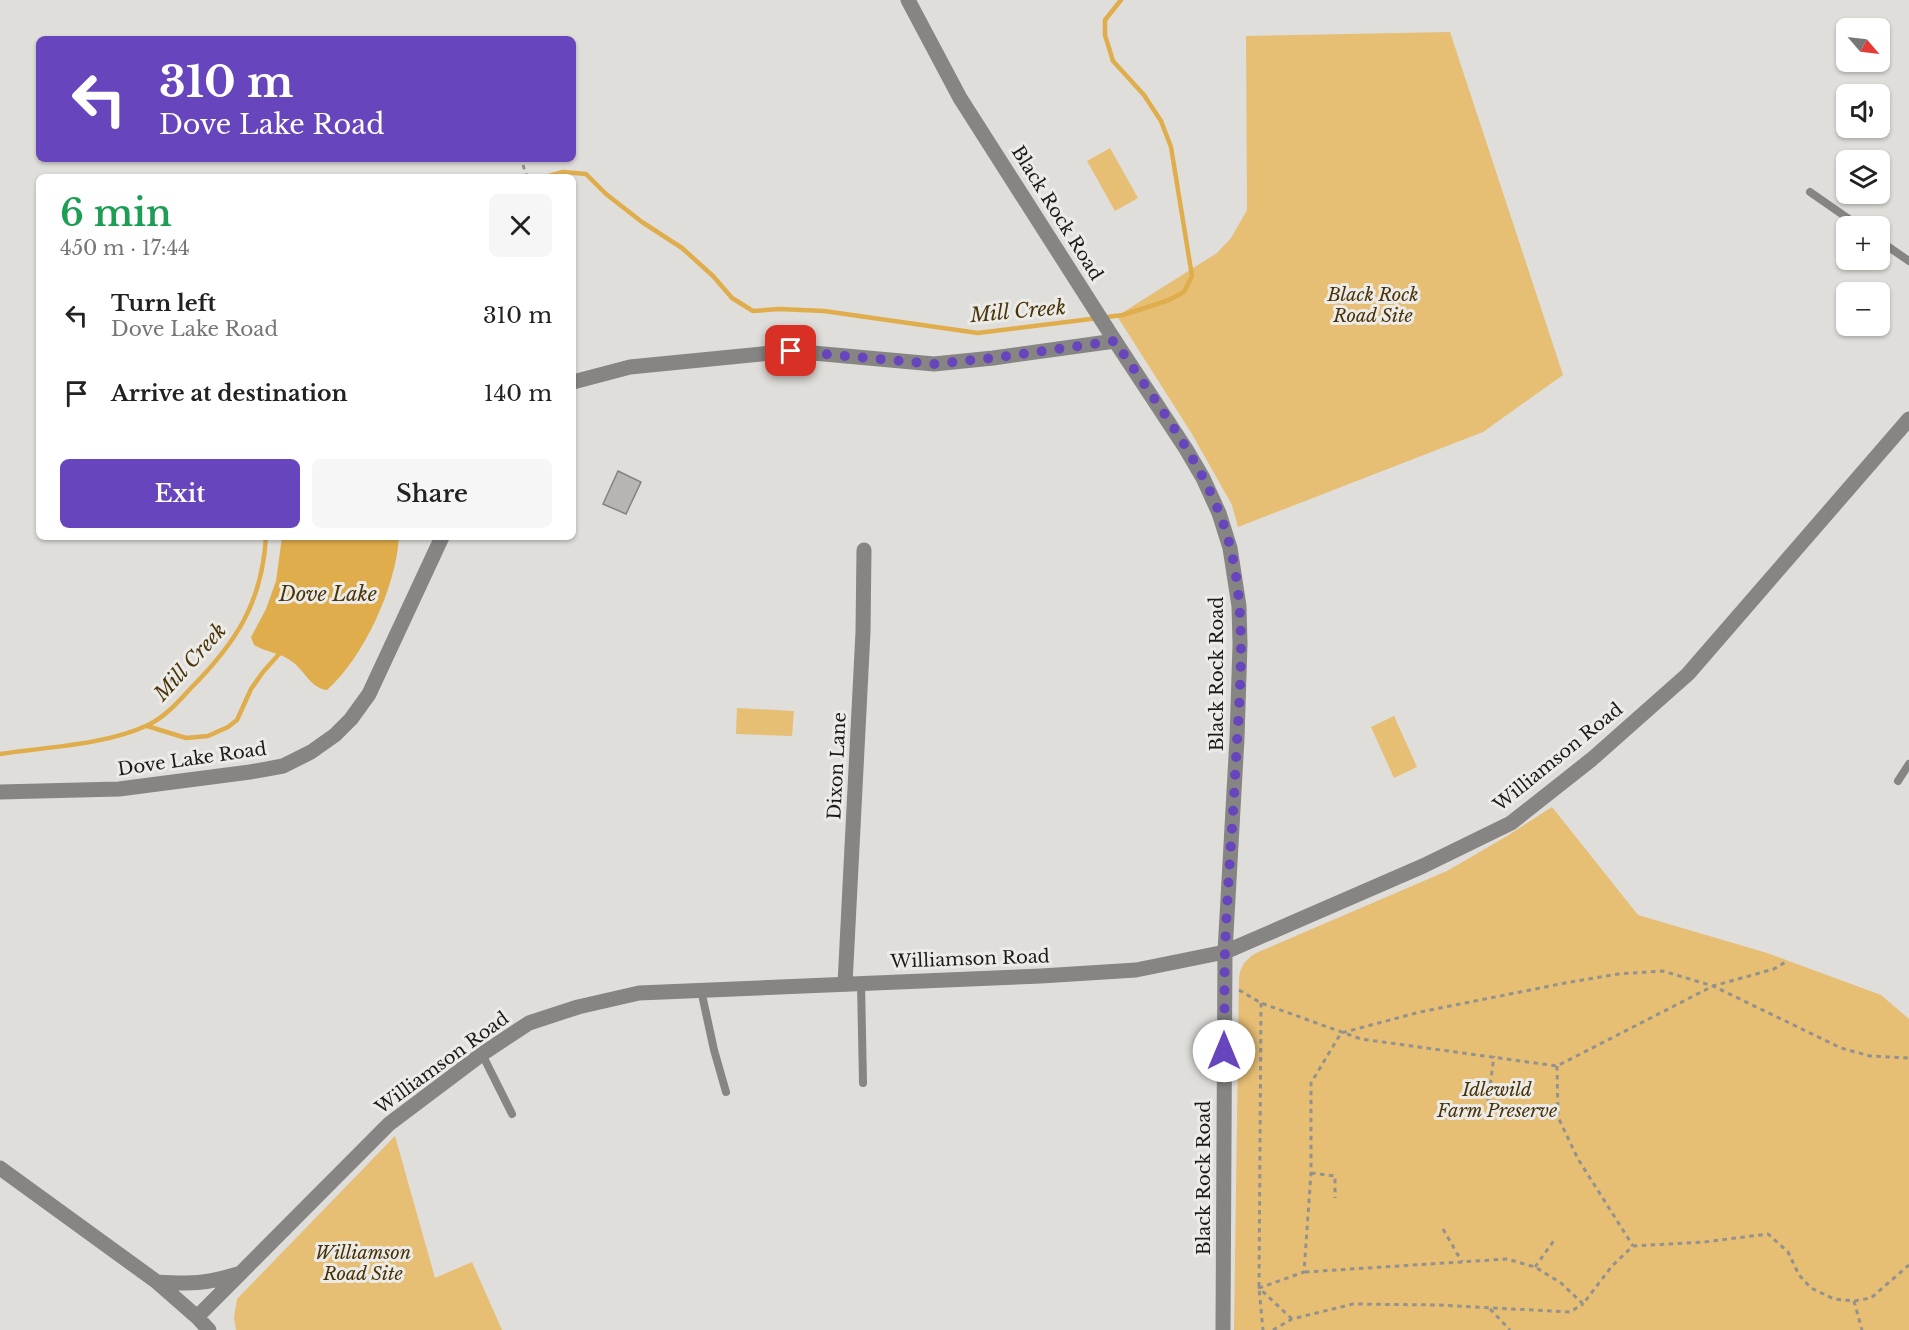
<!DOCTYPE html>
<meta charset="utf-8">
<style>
body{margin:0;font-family:"Libre Baskerville",serif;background:#f6f6f6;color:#222;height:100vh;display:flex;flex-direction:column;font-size:22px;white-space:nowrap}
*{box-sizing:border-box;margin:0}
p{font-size:20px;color:#767676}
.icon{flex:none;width:33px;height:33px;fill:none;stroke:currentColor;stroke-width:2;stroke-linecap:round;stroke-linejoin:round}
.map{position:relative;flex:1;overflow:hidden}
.drawer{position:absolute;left:36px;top:174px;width:540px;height:366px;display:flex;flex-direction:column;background:#fff;border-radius:9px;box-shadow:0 2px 4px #0004}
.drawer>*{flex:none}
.guide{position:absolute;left:36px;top:36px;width:540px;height:126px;border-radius:9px;box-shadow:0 2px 4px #0004;background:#6745bd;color:#fff;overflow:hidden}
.needle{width:39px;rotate:118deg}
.tools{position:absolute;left:1836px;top:18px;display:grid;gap:12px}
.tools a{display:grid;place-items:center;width:54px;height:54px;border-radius:9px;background:#fff;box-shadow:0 2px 4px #0004;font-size:30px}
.pin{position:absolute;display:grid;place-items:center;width:51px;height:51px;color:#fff;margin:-26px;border-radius:12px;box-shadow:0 3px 9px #0006}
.me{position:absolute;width:66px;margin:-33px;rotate:0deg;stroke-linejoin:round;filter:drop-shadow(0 0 4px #0008)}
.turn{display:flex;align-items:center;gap:21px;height:126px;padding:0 24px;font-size:27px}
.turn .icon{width:78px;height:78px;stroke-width:2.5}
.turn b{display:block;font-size:42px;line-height:51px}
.round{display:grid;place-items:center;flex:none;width:63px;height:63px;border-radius:9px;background:#f6f6f6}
.overview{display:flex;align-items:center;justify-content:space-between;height:102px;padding:0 24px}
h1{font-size:36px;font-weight:600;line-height:45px;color:#1e9e55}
.primary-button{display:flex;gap:12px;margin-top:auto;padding:12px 24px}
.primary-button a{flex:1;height:69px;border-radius:9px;background:#6745bd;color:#fff;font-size:24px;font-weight:600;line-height:69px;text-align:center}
.primary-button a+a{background:#f6f6f6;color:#222}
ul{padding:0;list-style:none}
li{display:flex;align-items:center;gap:18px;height:78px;padding:0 24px}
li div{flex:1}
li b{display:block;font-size:22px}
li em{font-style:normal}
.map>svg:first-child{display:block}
.green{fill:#e6be74}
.water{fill:#dfad4c}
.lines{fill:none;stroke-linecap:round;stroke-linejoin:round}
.stream{stroke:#dfad4c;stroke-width:4.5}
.building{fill:#b7b5b1;stroke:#84827f;stroke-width:1.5}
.path{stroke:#93928e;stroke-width:3;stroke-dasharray:4.5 4.5;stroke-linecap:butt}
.service{stroke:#868584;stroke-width:8}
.minor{stroke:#868584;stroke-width:15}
.tertiary{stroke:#868584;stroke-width:15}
.route{stroke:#6745bd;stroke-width:10;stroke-dasharray:0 18}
.labels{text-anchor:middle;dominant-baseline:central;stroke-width:6;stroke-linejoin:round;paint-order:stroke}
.street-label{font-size:18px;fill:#1a1a18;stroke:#edebe7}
.park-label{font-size:18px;font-style:italic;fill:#483309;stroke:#edebe7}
.water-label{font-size:20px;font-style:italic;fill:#49350a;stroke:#edebe7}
</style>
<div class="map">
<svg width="1909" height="1330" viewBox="0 0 1909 1330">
<rect width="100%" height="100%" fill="#e0deda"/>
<!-- green -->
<path class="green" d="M1450,32L1563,375L1483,432L1238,527L1232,505L1192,434L1117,316L1217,253L1231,238L1247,210L1246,36Z
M1110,148L1138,198L1115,211L1087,161Z
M737,708L794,711L792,736L736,734Z
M1394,716L1417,767L1394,778L1371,727Z
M1552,807L1638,915L1767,953L1881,995L1909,1019V1330H1234L1239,979C1240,966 1245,960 1256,953L1447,871L1507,836Z
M395,1136L435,1278L472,1262L502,1330H236L234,1317L237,1299Z"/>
<!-- water -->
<path class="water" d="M282,537H399C396,587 364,657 327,690C311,688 305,672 294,663C281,652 267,653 254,645L251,637L266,609L276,581Z"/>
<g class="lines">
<!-- stream -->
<path class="stream" d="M545,177L563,172L586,174L606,194L642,222L682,248L713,276L732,298L753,311L779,309L824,311L978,333L1123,315L1169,300L1184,292L1192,276L1171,147L1161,121L1144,95L1113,61L1105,35V20L1121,0
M147,726L186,738L208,736L228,727L237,720L251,689L263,672L279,654
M0,754C46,747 106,745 148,725C165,717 178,702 190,689C236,643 262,603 266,537"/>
</g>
<!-- building -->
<path class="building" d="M618,471L641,482L626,514L603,504Z"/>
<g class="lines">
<!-- path -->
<path class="path" d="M523,165L527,177
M1239,990L1261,1003L1361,1039L1557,1066L1713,986L1774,969L1787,961
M1261,1003L1259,1288L1263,1330
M1557,1066L1558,1117L1578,1159L1633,1246
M1488,1102L1494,1056
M1311,1173L1335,1176V1198
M1443,1229L1462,1262
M1535,1267L1555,1239
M1305,1272L1507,1259L1535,1267L1561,1283L1583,1304L1612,1266L1633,1246L1704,1242L1768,1234L1788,1252L1799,1275L1811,1288L1834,1299L1854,1301L1871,1298L1909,1265
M1854,1301L1862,1330
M1490,1309L1510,1330
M1292,1319L1259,1288L1304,1272L1311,1173V1083L1341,1033L1420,1012L1565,983L1618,974L1663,971L1713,986L1841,1048L1870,1056L1909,1058
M1273,1330L1292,1319L1353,1304L1437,1305L1570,1312L1583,1304"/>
<!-- service -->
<path class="service" d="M1810,192L1859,226
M1880,241L1909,261
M1898,781L1909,764
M861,983L863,1083
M701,990L714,1050L726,1092
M482,1054L512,1114"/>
<!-- minor -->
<path class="minor" d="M573,382L630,367L791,351L934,364L993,358L1115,341
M0,792L119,789L250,772L283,766L311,752L335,735L351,719L369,694L442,537
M845,984L863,632L864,550"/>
<!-- tertiary -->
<path class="tertiary" d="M908,0L960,98L1115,341L1186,449L1203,478L1219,513L1230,548L1239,606L1240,644L1237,738L1225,952L1223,1330
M0,1168L157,1282L197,1317L209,1330
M157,1282C191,1284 205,1284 238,1274
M197,1317L389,1124L482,1054L529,1023L578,1007L639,993L1041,976L1136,970L1225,952L1423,866L1511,823L1592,759L1688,674L1909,419"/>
</g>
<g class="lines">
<!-- route -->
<path class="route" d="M791,351L934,364L993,358L1115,341C1151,396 1194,450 1219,512C1252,595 1239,691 1235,778C1232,836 1227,893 1225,951C1224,984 1225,1018 1224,1051"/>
</g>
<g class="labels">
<!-- street labels -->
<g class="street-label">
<text transform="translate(1057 213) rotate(58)">Black Rock Road</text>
<text transform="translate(1217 674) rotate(-90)">Black Rock Road</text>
<text transform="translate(1558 757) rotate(-39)">Williamson Road</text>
<text transform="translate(192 759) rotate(-8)">Dove Lake Road</text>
<text transform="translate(837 766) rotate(-87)">Dixon Lane</text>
<text transform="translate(970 959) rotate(-2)">Williamson Road</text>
<text transform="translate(442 1063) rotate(-36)">Williamson Road</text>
<text transform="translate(1204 1178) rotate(-90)">Black Rock Road</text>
</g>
<!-- park labels -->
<g class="park-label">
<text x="1373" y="295">Black Rock<tspan x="1373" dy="21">Road Site</tspan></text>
<text x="1497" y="1090">Idlewild<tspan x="1497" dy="21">Farm Preserve</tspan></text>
<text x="363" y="1253">Williamson<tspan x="363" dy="21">Road Site</tspan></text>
</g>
<!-- water labels -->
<g class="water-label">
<text transform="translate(1018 311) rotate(-5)">Mill Creek</text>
<text x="328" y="594">Dove Lake</text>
<text transform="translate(190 662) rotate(-48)">Mill Creek</text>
</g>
</g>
</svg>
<div class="tools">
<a><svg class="needle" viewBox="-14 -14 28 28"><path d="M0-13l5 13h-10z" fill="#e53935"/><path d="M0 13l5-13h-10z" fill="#767676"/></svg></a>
<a><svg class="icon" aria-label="sound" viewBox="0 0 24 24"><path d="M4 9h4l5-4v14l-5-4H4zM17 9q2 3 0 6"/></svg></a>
<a><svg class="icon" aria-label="layers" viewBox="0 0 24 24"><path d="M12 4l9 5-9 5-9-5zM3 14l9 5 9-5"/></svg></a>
<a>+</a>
<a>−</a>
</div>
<div class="pin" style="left:791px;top:351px;background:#d93025"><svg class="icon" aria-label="arrive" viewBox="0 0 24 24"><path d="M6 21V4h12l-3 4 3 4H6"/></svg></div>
<svg class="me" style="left:1224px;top:1051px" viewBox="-20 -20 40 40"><circle r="19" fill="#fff"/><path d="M0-13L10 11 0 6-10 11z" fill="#6745bd"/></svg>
<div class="guide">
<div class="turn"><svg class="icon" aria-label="left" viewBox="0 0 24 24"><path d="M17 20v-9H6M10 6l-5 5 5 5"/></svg><div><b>310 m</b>Dove Lake Road</div></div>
</div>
<section class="drawer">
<div class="overview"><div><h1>6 min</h1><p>450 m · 17:44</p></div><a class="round"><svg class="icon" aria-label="close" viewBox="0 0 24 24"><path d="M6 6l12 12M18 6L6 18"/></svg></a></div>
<ul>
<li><svg class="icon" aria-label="left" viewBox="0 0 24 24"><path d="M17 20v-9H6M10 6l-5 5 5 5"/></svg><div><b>Turn left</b><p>Dove Lake Road</p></div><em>310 m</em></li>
<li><svg class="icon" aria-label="arrive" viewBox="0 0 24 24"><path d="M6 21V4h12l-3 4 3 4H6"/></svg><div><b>Arrive at destination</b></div><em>140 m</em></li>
</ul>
<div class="primary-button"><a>Exit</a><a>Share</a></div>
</section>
</div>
